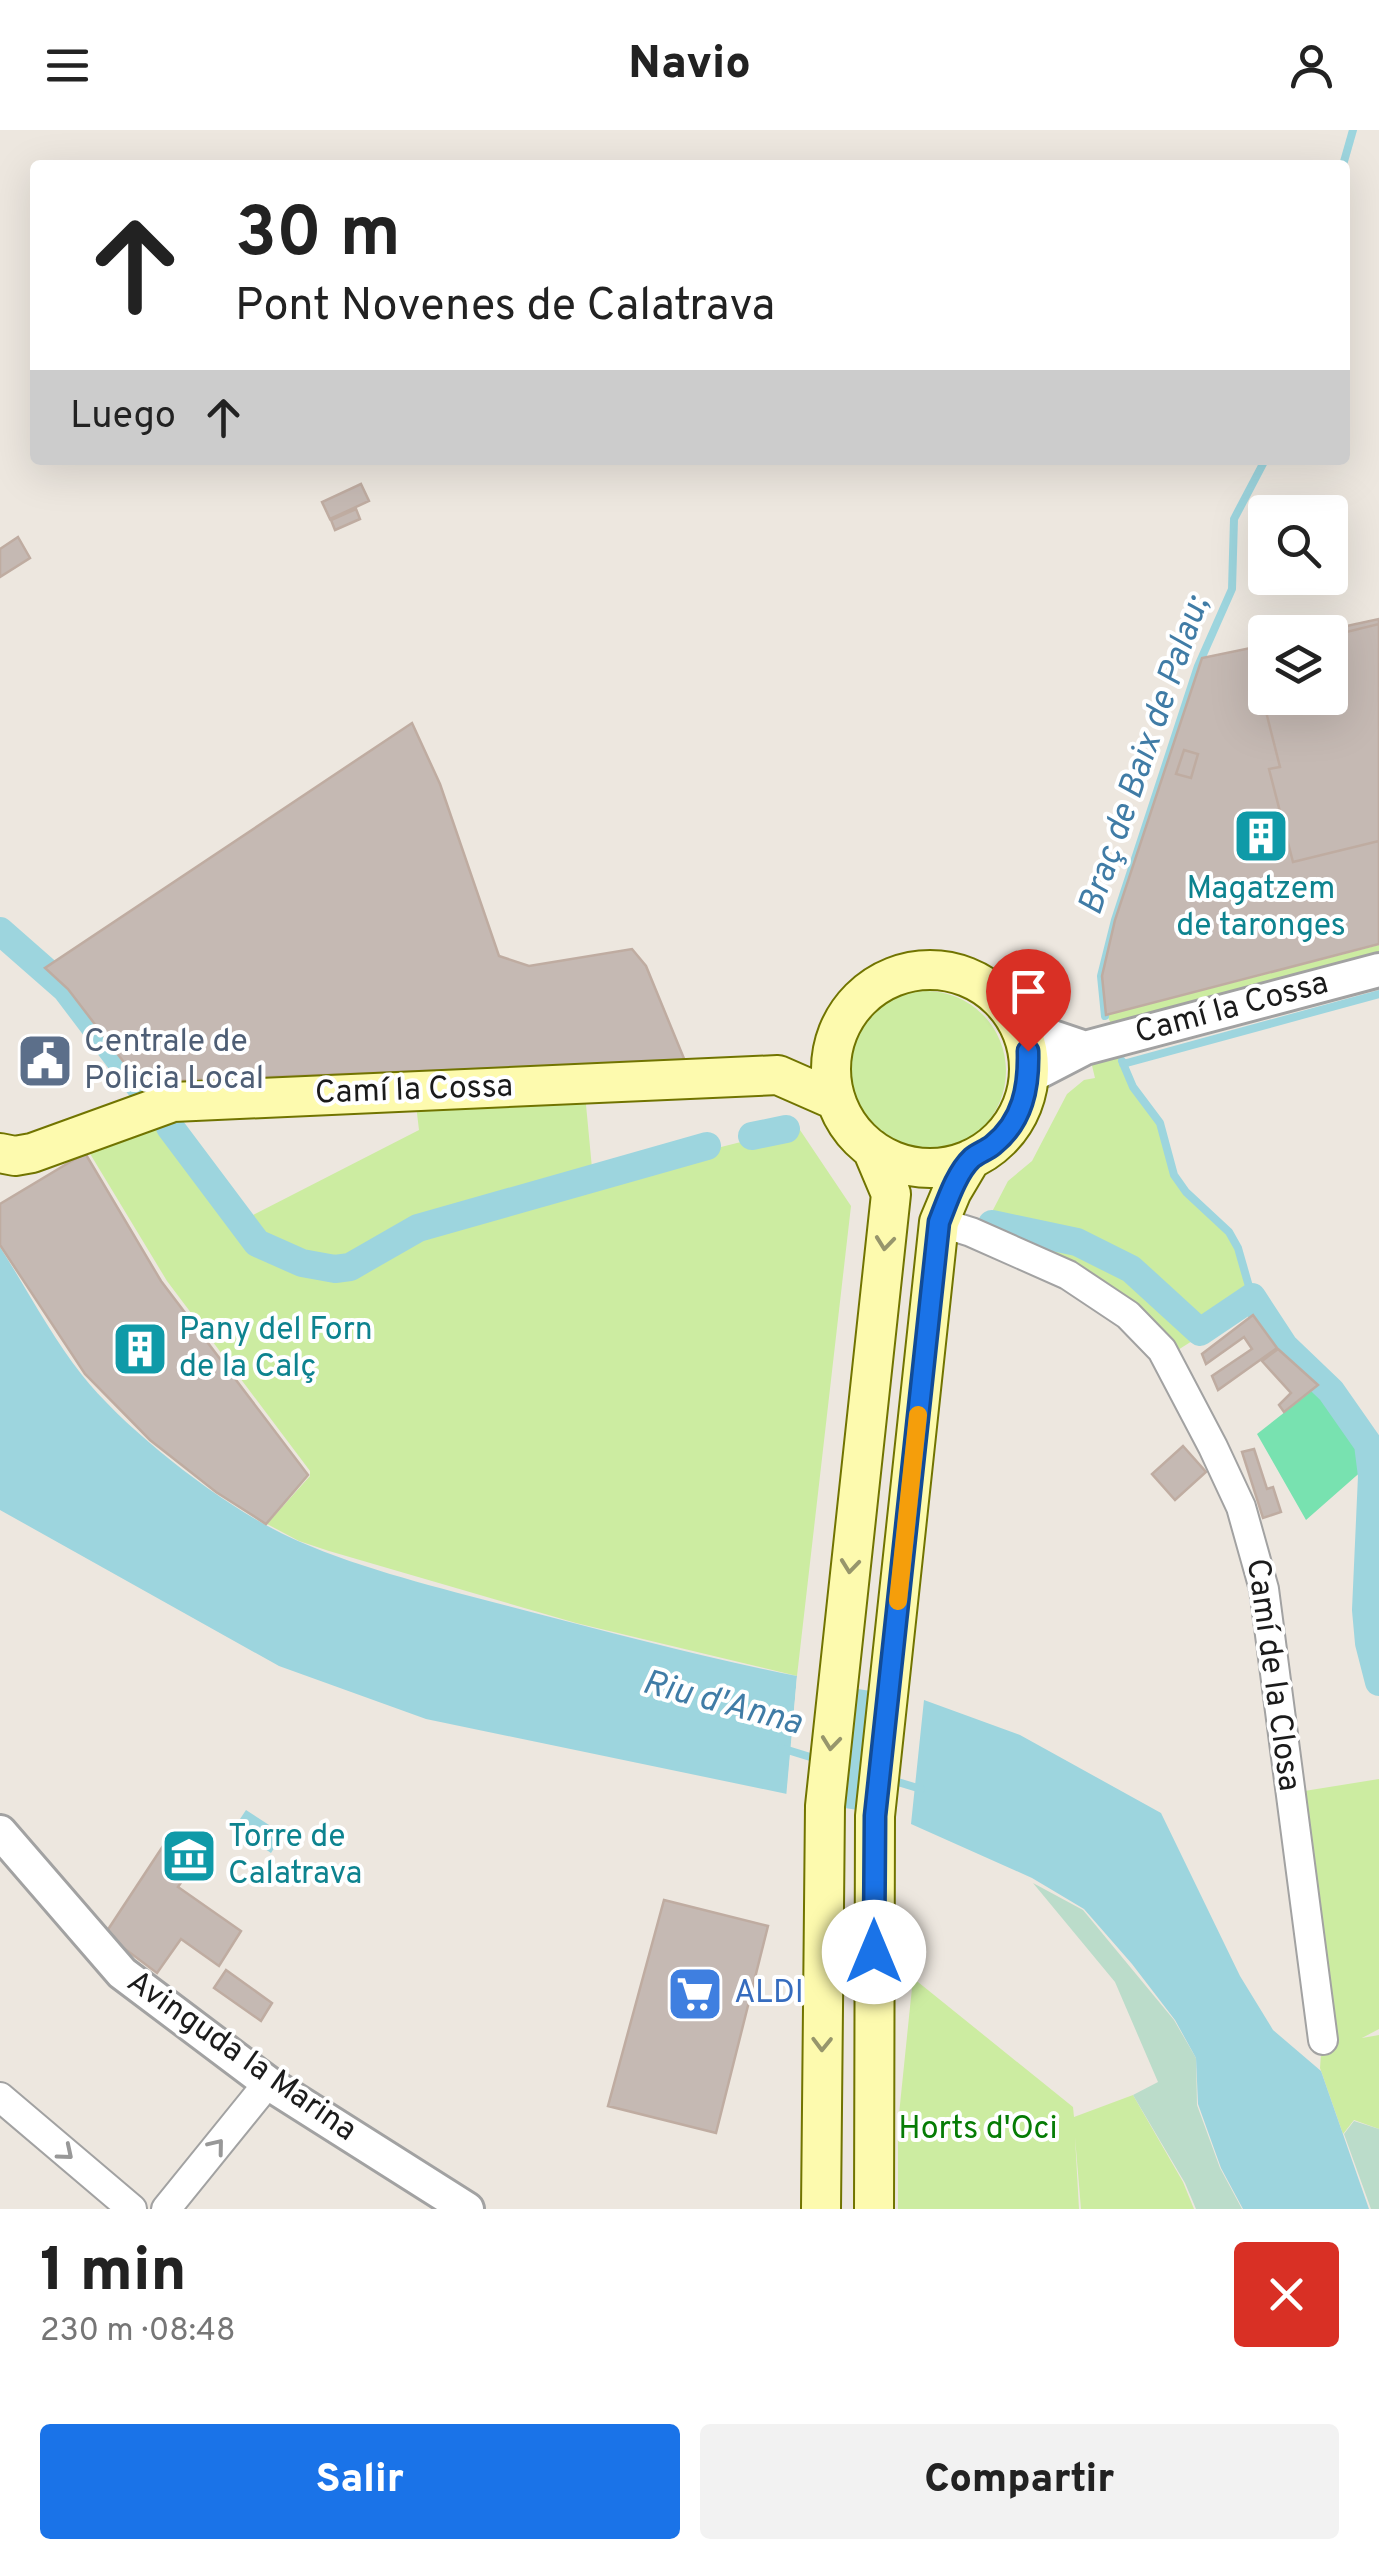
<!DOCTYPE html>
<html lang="es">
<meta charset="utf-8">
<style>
body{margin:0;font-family:Overpass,sans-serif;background:#f2f2f2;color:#222;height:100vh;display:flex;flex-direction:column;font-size:38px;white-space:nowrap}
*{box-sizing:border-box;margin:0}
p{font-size:32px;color:#767676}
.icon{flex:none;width:55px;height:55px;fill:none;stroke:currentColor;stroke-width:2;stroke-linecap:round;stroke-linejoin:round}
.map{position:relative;height:2079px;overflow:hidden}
.sheet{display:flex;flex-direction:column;background:#fff;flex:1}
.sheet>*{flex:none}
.banner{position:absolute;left:30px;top:30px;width:1320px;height:305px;border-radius:10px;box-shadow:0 10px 40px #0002;background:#fff;color:#222;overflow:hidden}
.buttons{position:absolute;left:1248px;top:365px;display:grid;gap:20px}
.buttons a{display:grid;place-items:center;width:100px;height:100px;border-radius:10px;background:#fff;box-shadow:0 10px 40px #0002;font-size:50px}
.pin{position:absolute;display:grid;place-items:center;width:85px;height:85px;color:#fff;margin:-102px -42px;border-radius:50% 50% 50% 0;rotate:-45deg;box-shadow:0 0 10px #0007}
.pin .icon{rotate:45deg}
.me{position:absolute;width:110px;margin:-55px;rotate:0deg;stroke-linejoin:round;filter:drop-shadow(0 0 8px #0008)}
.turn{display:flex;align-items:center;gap:35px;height:210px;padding:0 40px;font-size:45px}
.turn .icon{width:130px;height:130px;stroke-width:2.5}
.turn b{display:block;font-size:70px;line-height:85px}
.then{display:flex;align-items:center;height:95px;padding:0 40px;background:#0003;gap:20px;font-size:38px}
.round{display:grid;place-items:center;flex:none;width:105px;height:105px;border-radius:10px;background:#f2f2f2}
.overview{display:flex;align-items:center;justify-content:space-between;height:170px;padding:0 40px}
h1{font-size:60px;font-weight:800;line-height:75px}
.cta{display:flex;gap:20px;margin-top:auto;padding:20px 40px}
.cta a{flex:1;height:115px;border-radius:10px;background:#1a73e8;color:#fff;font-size:40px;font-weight:800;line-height:115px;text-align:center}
.cta a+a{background:#f2f2f2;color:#222}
header{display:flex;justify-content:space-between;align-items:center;height:130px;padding:0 40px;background:#fff;font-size:45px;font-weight:800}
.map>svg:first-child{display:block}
.grass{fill:#cceca1}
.wetland{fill:#bbdcca}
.pitch{fill:#78e2b0}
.water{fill:#9dd5de}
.pier{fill:#ede7df}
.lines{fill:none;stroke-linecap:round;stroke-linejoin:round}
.stream{stroke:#9dd5de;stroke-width:8}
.canal{stroke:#9dd5de;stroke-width:28}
.building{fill:#c5b9b3;stroke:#bfaca1;stroke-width:2.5}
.minor-casing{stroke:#a2a2a2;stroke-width:32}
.tertiary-casing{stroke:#a2a2a2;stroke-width:38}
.secondary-casing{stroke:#717400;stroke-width:42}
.minor{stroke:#fff;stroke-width:28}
.tertiary{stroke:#fff;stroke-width:32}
.secondary{stroke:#fdfaae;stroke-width:38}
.oneway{stroke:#97966c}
.oneway2{stroke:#989898}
.route-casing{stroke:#114b97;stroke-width:25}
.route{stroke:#1a73e8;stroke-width:18}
.slow{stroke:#f59e0b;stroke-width:18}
.labels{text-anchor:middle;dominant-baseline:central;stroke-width:8;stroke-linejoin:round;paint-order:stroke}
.culture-label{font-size:32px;fill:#0d838f;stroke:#fff;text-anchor:start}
.street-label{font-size:32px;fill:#1b1b1b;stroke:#fff}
.service-label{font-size:32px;fill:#4e5e75;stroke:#fff;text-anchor:start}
.shop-label{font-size:32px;fill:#366cbe;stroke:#fff;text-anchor:start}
.park-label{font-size:32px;fill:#067c05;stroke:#fff}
.water-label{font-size:35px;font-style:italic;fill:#407ca6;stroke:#fff}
</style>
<header><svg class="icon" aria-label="menu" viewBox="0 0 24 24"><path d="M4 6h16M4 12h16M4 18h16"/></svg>Navio<svg class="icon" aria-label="person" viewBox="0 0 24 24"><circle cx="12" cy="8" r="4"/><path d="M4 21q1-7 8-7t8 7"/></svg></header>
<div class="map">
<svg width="1379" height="2079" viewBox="0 0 1379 2079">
<rect width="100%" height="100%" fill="#ede7df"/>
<!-- grass -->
<path class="grass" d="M1379,815V833L1114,900L1107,885Z
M846 941a80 80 0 1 1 160 0a80 80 0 1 1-160 0Z
M1113,913L1131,956L1153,985L1163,1006L1172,1046L1186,1064L1228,1102L1237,1119L1252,1173L1170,1225L981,1103L1008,1051L1032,1031L1067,964L1084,950L1095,948L1088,919Z
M585,964L593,1049L785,1001L800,1000L851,1076L797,1546L576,1493L329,1421L299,1411L267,1394L310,1346V1341L167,1151L89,1022L180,988L247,1088L419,1000L416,975Z
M1379,1649V1899L1362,1908L1379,1905V1999L1354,1990L1343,2004L1320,1938L1322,1910L1292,1663Z
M913,1848L1073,1977L1074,1987L1133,1965L1183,2052L1194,2079H1081L1075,2007L1079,2079H898V1994Z"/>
<!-- wetland -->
<path class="wetland" d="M1033,1753L1083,1780L1174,1890L1196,1928L1197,1975L1220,2038L1242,2079H1196L1185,2053L1133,1965L1158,1952L1115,1852Z
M1354,1991L1379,1999V2079H1371L1344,2004Z"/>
<!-- pitch -->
<path class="pitch" d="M1318,1256C1336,1277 1366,1310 1364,1339L1306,1390L1257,1304Z"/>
<!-- water -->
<path class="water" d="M0,1117C27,1159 51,1206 82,1245C128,1303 230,1382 298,1411C372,1443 453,1461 531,1482C619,1505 707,1528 797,1546L787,1664L426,1589L279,1536L0,1380Z
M851,1558L871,1561L858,1680L838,1677Z
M924,1570L1020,1605L1161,1683L1240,1846L1273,1900L1321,1941L1369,2079H1243L1221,2038L1198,1974L1196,1928L1175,1890L1132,1834L1084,1779L1032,1748L911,1694Z
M246,1680L283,1704L271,1723L234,1698Z"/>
<!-- pier -->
<path class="pier" d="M797,1546L802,1547L790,1668H786Z
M921,1566H923L910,1694L906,1693V1686Z"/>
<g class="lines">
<!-- stream -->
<path class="stream" d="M1343,35L1353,0
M1105,886L1101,846L1115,790L1198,536L1232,459L1234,389L1265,330
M1122,931L1133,957L1160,993L1174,1045L1186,1062L1229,1102L1238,1118L1252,1167
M1123,934L1379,864
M781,1618L820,1630
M891,1650L921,1659"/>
<!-- canal -->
<path class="canal" d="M0,801L66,859L141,958
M170,997L257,1113L302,1133L335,1139L350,1137L418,1098L707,1016
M752,1006L786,999
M992,1094L1077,1112L1131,1139L1200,1202L1252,1167L1284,1216L1331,1261L1368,1314L1372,1346L1366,1480L1369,1513L1379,1552"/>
</g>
<!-- building -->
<path class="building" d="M361,354L369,371L330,389L322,372Z
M356,379L360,389L335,400L331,390Z
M18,407L30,428L0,447V419Z
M1379,489V814L1106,885L1102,846L1115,790L1202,528L1265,515V568H1330V502H1319Z
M1379,494V711L1293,732L1269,639L1280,637L1260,558L1265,557V568H1330V506Z
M412,593L440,654L499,826L529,836L632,819L646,836L685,931L139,952L68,859L45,838Z
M1184,620L1198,624L1191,648L1176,644Z
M85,1023L161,1151L308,1345L266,1394L216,1362L150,1310L85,1244L0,1115V1074Z
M1253,1185L1277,1218L1218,1260L1212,1246L1252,1219L1244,1207L1206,1234L1202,1224Z
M1278,1219L1318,1255L1284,1282L1279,1275L1291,1263L1262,1231Z
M1183,1316L1206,1342L1175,1370L1152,1344Z
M1254,1319L1267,1359L1273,1357L1281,1382L1263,1388L1242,1322Z
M167,1710L198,1727L178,1757L241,1801L219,1836L181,1809L157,1843L105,1804Z
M181,1718L198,1727L189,1741L173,1732Z
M664,1770L768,1796L716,2003L608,1976Z
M226,1840L272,1873L261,1891L214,1858Z"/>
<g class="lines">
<!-- minor casing -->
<g class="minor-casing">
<path id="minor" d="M939,1092L971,1102L1068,1145L1128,1185L1162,1220L1213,1317L1241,1377L1264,1459L1323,1910
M0,1967L132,2079
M166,2079L268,1953"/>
</g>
<!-- tertiary casing -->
<g class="tertiary-casing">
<path id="tertiary" d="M1020,896L1085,918
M1029,947L1085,918L1379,840
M0,1702L122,1843L268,1953L467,2079"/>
</g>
<!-- secondary casing -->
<g class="secondary-casing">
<path id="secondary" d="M831 939a99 99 0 1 1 198 0a99 99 0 1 1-198 0Z
M0,1023L15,1026L32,1023L173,972L778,945L835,970
M821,2079L825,1676L891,1064L872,1019
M874,2079L875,1686L939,1092L952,1061L971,1029"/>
</g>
<!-- minor -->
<use href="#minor" class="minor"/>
<!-- tertiary -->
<use href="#tertiary" class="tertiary"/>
<!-- secondary -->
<use href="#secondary" class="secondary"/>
</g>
<!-- one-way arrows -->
<defs><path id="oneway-chevron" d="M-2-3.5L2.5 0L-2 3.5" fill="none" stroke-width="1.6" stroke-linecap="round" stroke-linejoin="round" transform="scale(2.5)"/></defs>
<g class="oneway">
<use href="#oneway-chevron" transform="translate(885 1113) rotate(96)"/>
<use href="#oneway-chevron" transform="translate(850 1436) rotate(96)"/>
<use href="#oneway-chevron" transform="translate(831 1613) rotate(96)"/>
<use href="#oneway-chevron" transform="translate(822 1914) rotate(91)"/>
</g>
<g class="oneway2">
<use href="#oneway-chevron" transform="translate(217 2016) rotate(-51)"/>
<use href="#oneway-chevron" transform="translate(66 2023) rotate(40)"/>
</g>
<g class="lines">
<!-- route casing -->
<g class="route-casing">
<path id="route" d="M874,1822L875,1686L939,1092C947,1072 956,1043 972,1028C978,1023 987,1020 993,1015C1023,991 1029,957 1028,921"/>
</g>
<!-- route -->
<use href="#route" class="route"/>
<!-- slow -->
<path class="slow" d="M898,1471L918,1285"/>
</g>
<!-- icons -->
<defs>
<g id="building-square" transform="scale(2.875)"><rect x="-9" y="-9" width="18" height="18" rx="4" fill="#0f9aa8" stroke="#fff"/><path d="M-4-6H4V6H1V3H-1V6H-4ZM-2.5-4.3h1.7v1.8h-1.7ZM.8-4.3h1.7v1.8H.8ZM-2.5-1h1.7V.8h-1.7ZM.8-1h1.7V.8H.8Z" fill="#fff"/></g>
<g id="civic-square" transform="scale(2.875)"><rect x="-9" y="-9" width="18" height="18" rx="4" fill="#5c6f8a" stroke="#fff"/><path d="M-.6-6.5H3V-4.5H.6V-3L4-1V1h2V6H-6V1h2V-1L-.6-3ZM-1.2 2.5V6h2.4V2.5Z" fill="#fff"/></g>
<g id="museum-square" transform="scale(2.875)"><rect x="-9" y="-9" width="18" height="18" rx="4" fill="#0f9aa8" stroke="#fff"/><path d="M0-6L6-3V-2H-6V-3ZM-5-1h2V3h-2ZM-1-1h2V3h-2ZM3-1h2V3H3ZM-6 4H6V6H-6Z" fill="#fff"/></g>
<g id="supermarket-square" transform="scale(2.875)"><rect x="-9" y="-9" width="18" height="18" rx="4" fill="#3f7fe0" stroke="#fff"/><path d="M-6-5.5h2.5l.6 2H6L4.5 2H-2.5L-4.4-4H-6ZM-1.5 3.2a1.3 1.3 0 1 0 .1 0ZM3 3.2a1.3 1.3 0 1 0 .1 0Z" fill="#fff"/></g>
</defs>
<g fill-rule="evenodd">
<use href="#building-square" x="1261" y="706"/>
<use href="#civic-square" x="45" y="931"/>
<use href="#building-square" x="140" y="1219"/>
<use href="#museum-square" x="189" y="1726"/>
<use href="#supermarket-square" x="695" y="1864"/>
</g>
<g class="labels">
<!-- culture labels -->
<g class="culture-label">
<text x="1261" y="760" text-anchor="middle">Magatzem<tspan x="1261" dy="37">de taronges</tspan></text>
<text x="179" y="1201">Pany del Forn<tspan x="179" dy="37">de la Calç</tspan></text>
<text x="228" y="1708">Torre de<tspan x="228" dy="37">Calatrava</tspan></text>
</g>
<!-- street labels -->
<g class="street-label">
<text transform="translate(1232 879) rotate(-15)">Camí la Cossa</text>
<text transform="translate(414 961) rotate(-2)">Camí la Cossa</text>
<text transform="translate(1272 1545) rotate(82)">Camí de la Closa</text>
<text transform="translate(241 1927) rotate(35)">Avinguda la Marina</text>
</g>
<!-- service labels -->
<g class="service-label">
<text x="84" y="913">Centrale de<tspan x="84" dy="37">Policia Local</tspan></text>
</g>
<!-- shop labels -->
<g class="shop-label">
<text x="734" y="1864">ALDI</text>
</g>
<!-- park labels -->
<g class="park-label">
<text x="978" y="2000">Horts d'Oci</text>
</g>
<!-- water labels -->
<g class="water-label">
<text transform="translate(1145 626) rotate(-71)">Braç de Baix de Palau;</text>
<text transform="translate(722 1574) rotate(15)">Riu d'Anna</text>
</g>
</g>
</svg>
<div class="buttons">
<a><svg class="icon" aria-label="search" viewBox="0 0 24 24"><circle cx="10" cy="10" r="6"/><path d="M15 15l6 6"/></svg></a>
<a><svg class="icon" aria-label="layers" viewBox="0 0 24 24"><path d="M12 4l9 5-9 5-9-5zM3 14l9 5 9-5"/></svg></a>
</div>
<div class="pin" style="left:1028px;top:921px;background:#d93025"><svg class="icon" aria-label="arrive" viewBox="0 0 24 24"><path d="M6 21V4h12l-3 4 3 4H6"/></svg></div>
<svg class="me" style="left:874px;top:1822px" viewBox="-20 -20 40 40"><circle r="19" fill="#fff"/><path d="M0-13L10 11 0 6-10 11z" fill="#1a73e8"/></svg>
<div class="banner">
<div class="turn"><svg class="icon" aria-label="ahead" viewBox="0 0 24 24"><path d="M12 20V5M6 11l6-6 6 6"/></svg><div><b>30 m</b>Pont Novenes de Calatrava</div></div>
<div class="then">Luego<svg class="icon" aria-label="ahead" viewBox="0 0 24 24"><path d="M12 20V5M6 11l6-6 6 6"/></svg></div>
</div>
</div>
<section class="sheet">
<div class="overview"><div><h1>1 min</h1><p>230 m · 08:48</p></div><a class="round" style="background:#d93025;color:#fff"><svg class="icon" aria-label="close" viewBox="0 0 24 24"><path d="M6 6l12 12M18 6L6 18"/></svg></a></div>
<div class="cta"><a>Salir</a><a>Compartir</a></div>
</section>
